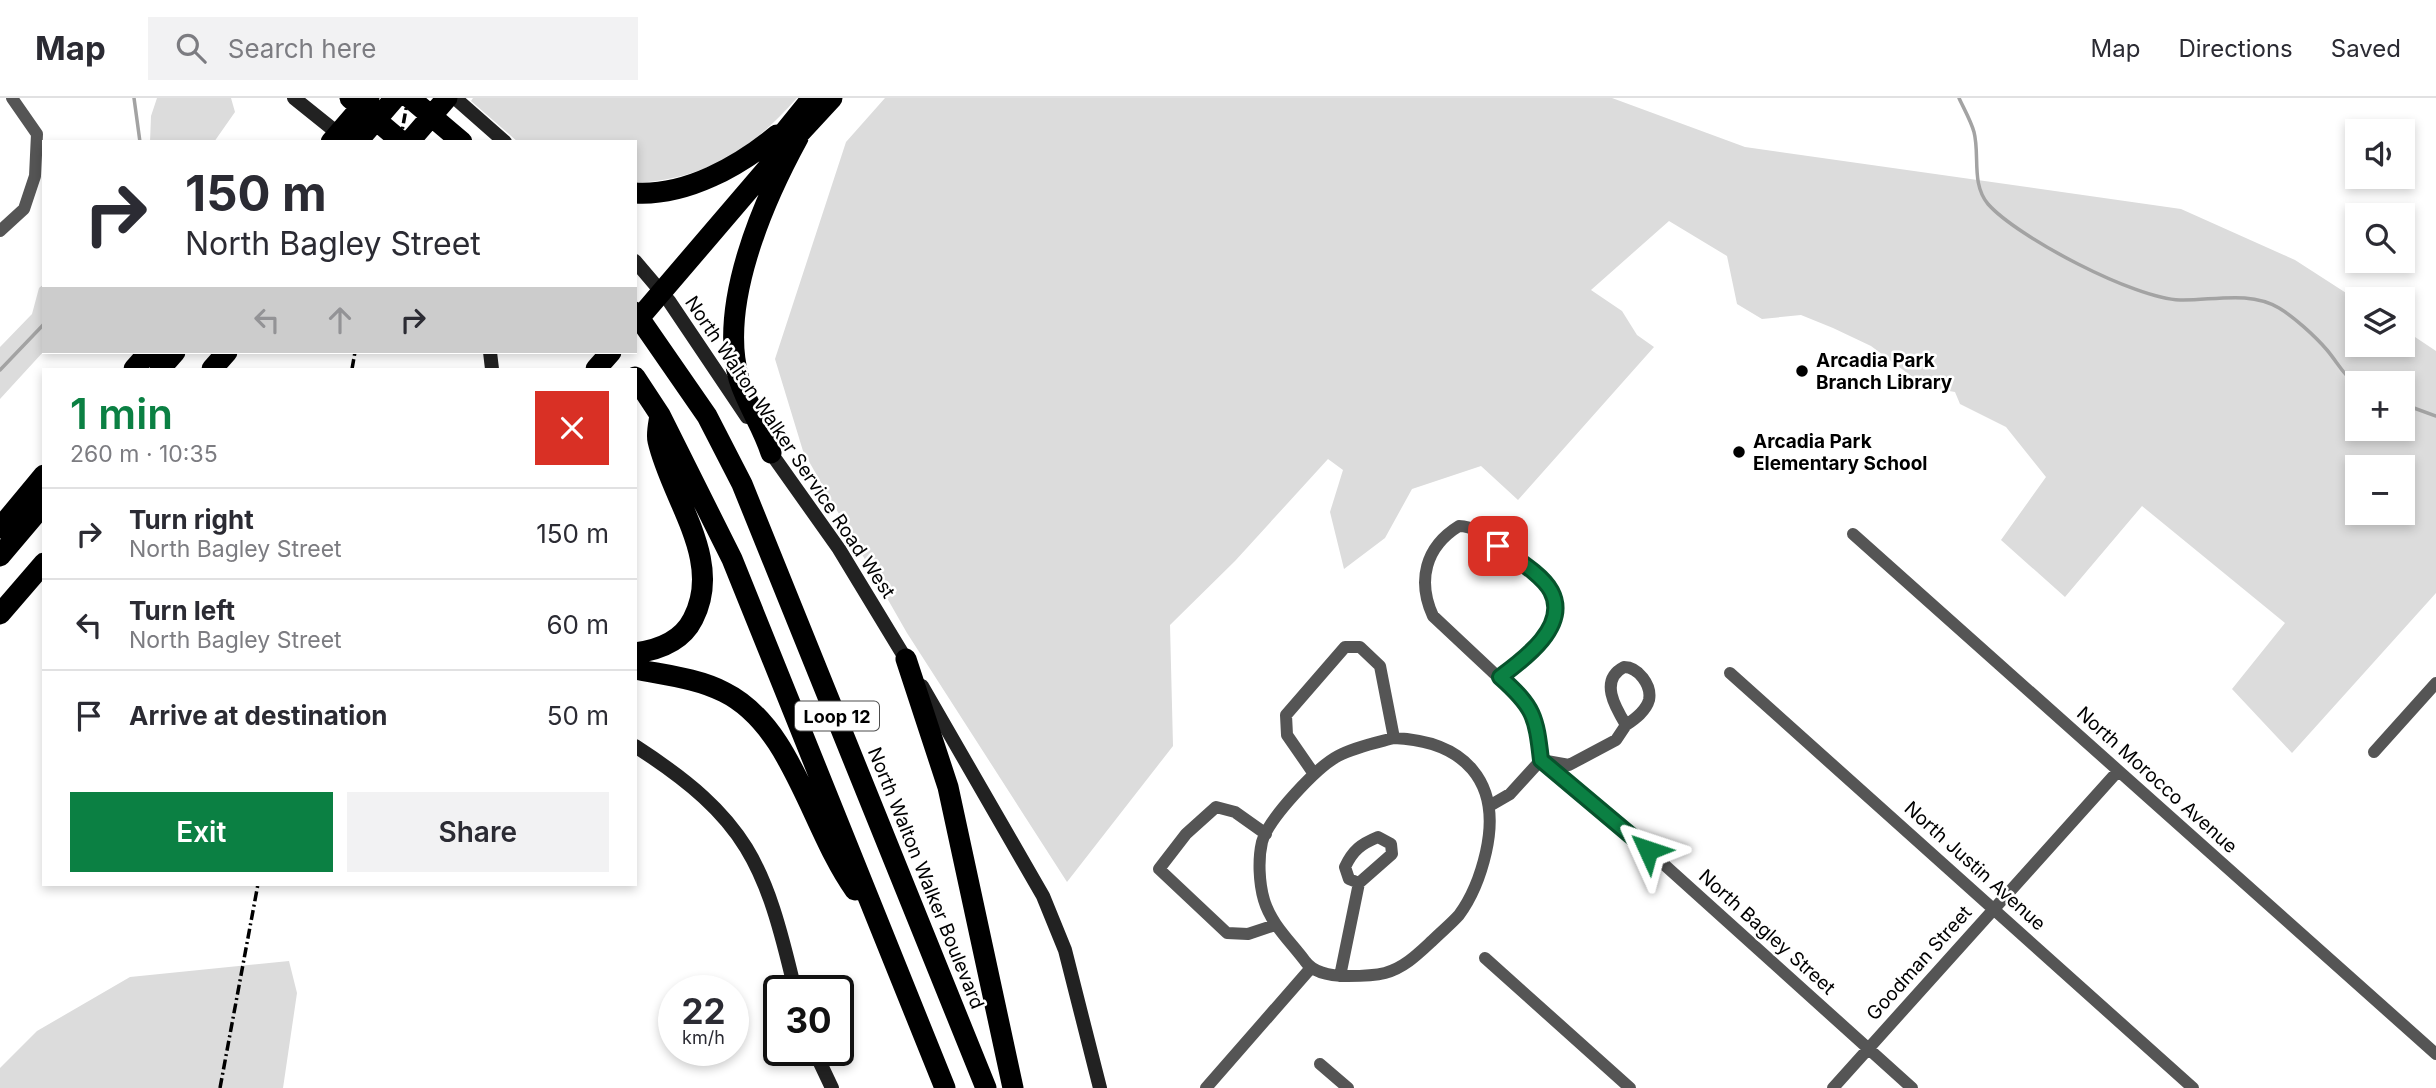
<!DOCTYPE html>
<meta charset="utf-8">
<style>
body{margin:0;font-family:Inter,sans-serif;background:#f2f2f3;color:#2b2b33;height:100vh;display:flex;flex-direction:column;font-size:26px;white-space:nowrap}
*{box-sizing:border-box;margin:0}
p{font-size:23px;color:#7c7c81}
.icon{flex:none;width:38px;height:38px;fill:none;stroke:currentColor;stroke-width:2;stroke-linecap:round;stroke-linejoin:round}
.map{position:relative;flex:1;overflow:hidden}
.drawer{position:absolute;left:42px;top:270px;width:595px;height:518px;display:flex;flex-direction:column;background:#fff;border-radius:0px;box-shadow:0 4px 10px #0003}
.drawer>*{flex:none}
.banner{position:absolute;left:42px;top:42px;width:595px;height:214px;border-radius:0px;box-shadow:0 4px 10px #0003;background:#fff;color:#2b2b33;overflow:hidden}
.tools{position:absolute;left:2345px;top:21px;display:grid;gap:14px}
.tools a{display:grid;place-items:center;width:70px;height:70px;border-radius:0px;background:#fff;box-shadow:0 4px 10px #0003;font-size:35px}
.speed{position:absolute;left:658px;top:877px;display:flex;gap:14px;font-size:35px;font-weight:700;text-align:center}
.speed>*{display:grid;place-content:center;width:91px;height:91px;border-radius:50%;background:#fff;box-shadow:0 4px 10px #0003;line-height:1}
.speed small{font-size:18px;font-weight:400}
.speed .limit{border:4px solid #111;border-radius:10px;background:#fff;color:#111}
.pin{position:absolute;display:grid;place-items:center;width:60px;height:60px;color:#fff;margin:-30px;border-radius:14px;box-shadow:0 4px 10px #0006}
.me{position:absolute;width:77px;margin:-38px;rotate:312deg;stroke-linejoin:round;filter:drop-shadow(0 0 5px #0008)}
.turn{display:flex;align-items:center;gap:24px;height:147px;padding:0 28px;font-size:32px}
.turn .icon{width:91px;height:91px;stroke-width:2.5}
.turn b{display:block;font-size:49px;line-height:60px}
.lanes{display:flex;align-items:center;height:66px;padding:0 28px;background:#0003;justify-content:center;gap:35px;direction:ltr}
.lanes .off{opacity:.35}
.round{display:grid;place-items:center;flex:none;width:74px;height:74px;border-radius:0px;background:#f2f2f3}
.overview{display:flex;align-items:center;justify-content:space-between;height:119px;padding:0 28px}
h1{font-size:42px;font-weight:600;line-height:52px;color:#0b8043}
.primary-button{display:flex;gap:14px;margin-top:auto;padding:14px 28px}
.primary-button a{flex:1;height:80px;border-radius:0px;background:#0b8043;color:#fff;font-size:28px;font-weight:600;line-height:80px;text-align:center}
.primary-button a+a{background:#f2f2f3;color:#2b2b33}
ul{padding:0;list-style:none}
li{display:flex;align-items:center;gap:21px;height:91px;padding:0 28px;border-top:2px solid #e1e1e2}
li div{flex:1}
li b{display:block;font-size:26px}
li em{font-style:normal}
header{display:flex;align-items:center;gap:42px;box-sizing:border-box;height:98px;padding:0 35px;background:#fff;border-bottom:2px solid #e1e1e2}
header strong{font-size:33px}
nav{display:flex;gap:38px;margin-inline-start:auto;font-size:24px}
.search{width:490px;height:63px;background:#f2f2f3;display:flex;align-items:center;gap:18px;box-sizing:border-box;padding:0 24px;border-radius:0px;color:#7c7c81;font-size:26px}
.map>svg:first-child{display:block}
.green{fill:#dcdcdc;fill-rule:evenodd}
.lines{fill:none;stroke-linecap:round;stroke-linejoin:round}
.stream{stroke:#a3a3a3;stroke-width:3.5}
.minor{stroke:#555;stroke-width:12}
.secondary{stroke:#222;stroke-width:14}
.motorway{stroke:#000;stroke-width:21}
.rail{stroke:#000;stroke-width:3.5;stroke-dasharray:10 3.5 2 3.5;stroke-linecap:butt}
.route-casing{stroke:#07532c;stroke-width:18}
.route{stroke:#0b8043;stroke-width:12}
.poi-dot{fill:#000;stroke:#fff;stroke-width:2.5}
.labels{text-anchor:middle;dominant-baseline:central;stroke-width:5;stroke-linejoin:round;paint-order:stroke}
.shield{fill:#fff;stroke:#4c4c4c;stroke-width:2}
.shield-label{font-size:18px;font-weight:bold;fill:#000}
.poi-label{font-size:19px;font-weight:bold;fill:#000;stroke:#fff;text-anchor:start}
.street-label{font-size:19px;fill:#000;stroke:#fff}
</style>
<header>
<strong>Map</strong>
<div class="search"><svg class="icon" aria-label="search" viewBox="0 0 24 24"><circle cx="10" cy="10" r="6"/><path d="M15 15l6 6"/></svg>Search here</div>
<nav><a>Map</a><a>Directions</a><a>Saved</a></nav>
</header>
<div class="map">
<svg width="2436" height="990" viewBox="0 0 2436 990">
<rect width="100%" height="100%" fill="#fff"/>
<!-- green -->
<path class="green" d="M157,0H231L235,14L214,44H150L151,18Z
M473,0H797C751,52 706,81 635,85V44H518L471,3Z
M885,0H1612L1745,49L2181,111L2295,162L2357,202V247H2403V231L2436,253V495L2292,655L2232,591L2285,525L2142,408L2065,499L2001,442L2046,379L2006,329L1960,306L1955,294L1926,289L1871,248L1833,230L1801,217L1762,221L1737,206L1727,158L1669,123L1591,192L1622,213L1637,237L1654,249L1518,402L1481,368L1412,391L1385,440L1344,471L1330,414L1343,372L1328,361L1235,463L1170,527L1173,648L1067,784L907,535L803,353L775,261L846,44ZM2403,285V331H2357V285ZM2403,369V415H2357V369Z
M44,186V253L0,301V249L32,216L39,190Z
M289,863L297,895L283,990H0V970L37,933L130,879Z"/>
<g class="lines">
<!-- stream -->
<path class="stream" d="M134,0L140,44
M1959,0C1964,11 1971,23 1974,34C1980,57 1971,86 1988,106C2017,139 2135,201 2180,202C2211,203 2249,192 2279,210C2294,219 2315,238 2327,252C2338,265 2343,277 2357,287
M0,272L44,226
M2403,306L2436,318"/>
<!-- minor -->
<path class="minor" d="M0,133L24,111L35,78L37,36L12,0
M1853,436L2436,956
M1624,569C1638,569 1652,587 1649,602C1646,613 1635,621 1626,627C1615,609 1599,582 1624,569Z
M1730,575L2193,990
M1500,579C1522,562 1571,527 1551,493C1543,478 1519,464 1506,454C1492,444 1477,428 1459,428C1425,449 1417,483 1433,518L1528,607L1537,624L1541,662L1608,716L1912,990
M1394,640C1464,643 1502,683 1486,754C1481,776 1473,798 1459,817C1451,826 1441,834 1432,843C1418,856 1404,870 1385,875C1373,878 1360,878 1348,878C1333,878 1314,876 1305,863C1290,843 1271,826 1264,802C1259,785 1258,761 1262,744C1268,721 1317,669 1338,658C1355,649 1375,645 1394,640Z
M2374,654L2436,585
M1314,676L1287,637L1286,617L1345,549H1360L1380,568L1394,640
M1491,707L1510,696L1541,662L1569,667L1616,642L1626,627
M1266,736L1235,714L1216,709L1186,736L1159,771L1227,835L1248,836L1275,827
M1485,860L1630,990
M1340,878L1359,785L1392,756L1391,746L1378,739C1361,746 1353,752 1345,769L1349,781L1359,785
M1320,966L1348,990
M1206,990L1310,871
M1833,990L2118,673"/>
<!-- secondary -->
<path class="secondary" d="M294,0L345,41
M455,0L505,44
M635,163L669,203L747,319
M490,254L492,271
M766,348L839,451L910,568
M922,588L1043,798L1065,852L1100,990
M635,648C748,721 765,765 795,892
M814,952L832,990"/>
<!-- motorway -->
<path class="motorway" d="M350,0L402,44
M410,0L462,44
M331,44L369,0
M357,44L395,0
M409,44L447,0
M769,53L812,0
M635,95C687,98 739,68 777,37
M635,214L707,318L742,386L986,990
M635,225L771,66L832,0
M134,271L149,254
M160,271L175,254
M212,271L227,254
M596,271L611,254
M635,279L660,317L732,461L945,990
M771,355C763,329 747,307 739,281C718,207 763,104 798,40
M0,430L44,377
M0,458L44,406
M0,516L44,465
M635,555C658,552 682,543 693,521C724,462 671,401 658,343C656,336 659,325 660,317
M906,561L948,689L1013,990
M635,571C664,577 697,580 724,594C793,628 811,731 855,792"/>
<!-- rail -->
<path class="rail" d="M400,44L408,0
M352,271L355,254
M220,990L258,786"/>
</g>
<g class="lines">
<!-- route casing -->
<g class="route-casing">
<path id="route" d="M1498,448C1514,460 1542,476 1551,493C1570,528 1523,562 1500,579C1534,609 1536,618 1541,662L1648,752"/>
</g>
<!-- route -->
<use href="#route" class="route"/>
</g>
<!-- markers -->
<g class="poi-dot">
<circle cx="1802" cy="273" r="7"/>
<circle cx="1739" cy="354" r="7"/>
</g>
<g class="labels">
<!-- shield labels -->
<rect class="shield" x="795" y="603.5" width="84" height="29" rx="5"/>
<g class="shield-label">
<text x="837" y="618">Loop 12</text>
</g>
<!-- poi labels -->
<g class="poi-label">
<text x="1816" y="262">Arcadia Park<tspan x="1816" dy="22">Branch Library</tspan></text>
<text x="1753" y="343">Arcadia Park<tspan x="1753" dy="22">Elementary School</tspan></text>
</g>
<!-- street labels -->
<g class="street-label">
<text transform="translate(790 349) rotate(56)">North Walton Walker Service Road West</text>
<text transform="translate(2157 682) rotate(42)">North Morocco Avenue</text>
<text transform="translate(1975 768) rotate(42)">North Justin Avenue</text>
<text transform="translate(926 780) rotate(68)">North Walton Walker Boulevard</text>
<text transform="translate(1767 834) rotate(42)">North Bagley Street</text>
<text transform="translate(1919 865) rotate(-48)">Goodman Street</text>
</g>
</g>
</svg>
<div class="tools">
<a><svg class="icon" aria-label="sound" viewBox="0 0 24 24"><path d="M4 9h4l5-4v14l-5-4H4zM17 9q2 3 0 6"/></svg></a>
<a><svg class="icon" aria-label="search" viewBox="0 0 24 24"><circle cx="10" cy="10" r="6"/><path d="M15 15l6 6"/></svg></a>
<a><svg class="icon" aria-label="layers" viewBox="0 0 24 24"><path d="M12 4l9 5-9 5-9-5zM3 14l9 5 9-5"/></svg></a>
<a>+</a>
<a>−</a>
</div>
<div class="speed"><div>22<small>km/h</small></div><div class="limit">30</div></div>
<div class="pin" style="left:1498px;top:448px;background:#d93025"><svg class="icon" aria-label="arrive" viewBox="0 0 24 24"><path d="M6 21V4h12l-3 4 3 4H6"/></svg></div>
<svg class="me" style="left:1648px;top:752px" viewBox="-20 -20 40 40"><path d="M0-17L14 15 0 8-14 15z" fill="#0b8043" stroke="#fff" stroke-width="4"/></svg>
<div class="banner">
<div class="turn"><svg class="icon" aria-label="right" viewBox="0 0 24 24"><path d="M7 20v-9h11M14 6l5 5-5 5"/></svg><div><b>150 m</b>North Bagley Street</div></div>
<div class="lanes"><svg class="icon off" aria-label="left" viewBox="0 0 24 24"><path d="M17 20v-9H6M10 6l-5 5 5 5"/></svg><svg class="icon off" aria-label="ahead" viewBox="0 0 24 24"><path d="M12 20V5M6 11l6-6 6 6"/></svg><svg class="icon" aria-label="right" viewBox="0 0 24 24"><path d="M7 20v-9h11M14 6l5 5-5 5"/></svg></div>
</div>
<section class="drawer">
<div class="overview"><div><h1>1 min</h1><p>260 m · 10:35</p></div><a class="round" style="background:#d93025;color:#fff"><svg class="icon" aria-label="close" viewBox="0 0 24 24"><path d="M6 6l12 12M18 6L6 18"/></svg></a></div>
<ul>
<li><svg class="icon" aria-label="right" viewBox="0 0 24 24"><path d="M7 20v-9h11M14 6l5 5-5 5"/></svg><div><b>Turn right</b><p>North Bagley Street</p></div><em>150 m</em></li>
<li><svg class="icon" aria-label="left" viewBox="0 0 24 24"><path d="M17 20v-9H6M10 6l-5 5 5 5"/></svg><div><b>Turn left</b><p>North Bagley Street</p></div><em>60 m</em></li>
<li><svg class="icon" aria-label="arrive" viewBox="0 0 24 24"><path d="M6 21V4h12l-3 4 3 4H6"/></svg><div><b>Arrive at destination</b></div><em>50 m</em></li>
</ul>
<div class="primary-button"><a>Exit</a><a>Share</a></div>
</section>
</div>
